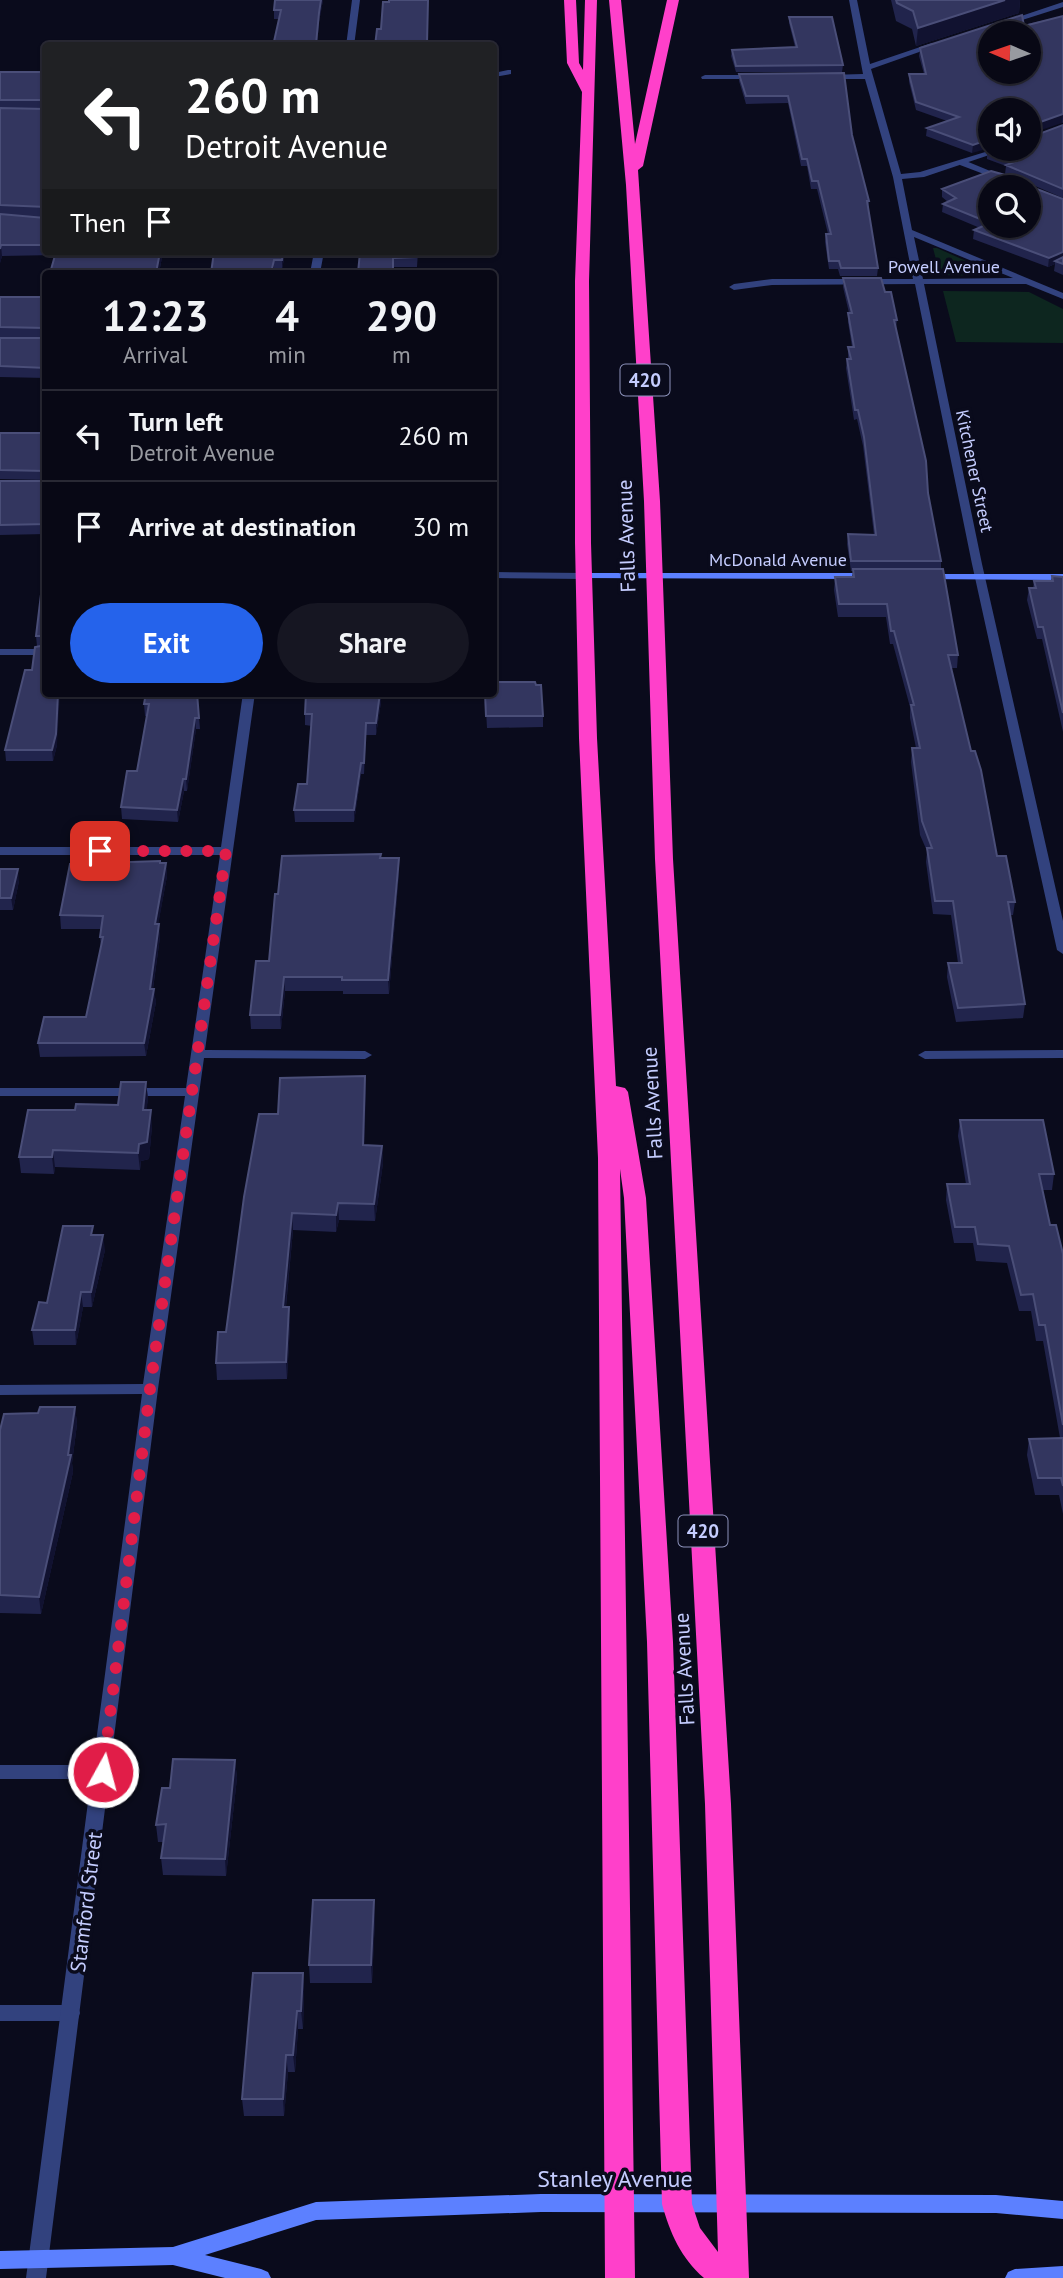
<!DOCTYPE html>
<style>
body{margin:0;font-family:"PT Sans",sans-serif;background:#161622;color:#f1f3f6;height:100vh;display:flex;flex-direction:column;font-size:26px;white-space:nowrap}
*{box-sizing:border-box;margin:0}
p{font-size:23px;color:#989aa0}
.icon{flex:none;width:38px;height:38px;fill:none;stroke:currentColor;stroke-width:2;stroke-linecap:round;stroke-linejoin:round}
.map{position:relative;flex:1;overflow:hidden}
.side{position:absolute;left:42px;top:270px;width:455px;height:427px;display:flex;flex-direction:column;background:#080815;border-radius:7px;box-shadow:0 2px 5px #0004,0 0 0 2px #292934}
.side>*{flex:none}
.top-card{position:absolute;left:42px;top:42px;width:455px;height:214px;border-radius:7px;box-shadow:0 2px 5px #0004,0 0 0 2px #292934;background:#202124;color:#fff;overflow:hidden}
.needle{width:46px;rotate:272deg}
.tools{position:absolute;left:978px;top:21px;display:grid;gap:14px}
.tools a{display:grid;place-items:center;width:63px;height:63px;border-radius:50%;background:#080815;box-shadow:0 2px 5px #0004,0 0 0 2px #292934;font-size:35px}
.pin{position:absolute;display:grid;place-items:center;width:60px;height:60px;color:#fff;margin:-30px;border-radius:14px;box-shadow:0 4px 10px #0006}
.me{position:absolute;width:77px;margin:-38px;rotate:7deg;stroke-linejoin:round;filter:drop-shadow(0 0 5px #0008)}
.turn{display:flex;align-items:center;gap:24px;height:147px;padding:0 28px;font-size:32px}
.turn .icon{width:91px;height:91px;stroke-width:2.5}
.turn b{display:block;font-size:49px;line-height:60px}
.then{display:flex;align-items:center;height:66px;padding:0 28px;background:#0003;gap:14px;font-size:26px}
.eta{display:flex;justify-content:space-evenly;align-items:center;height:119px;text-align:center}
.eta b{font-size:42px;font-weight:700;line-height:49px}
.button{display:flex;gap:14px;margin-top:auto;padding:14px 28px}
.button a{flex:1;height:80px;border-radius:42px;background:#2563eb;color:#fff;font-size:28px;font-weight:700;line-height:80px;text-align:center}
.button a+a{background:#161622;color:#f1f3f6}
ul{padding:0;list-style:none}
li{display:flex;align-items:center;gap:21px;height:91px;padding:0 28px;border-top:2px solid #292934}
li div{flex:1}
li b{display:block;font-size:26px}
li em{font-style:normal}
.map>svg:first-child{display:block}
.green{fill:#0d261f}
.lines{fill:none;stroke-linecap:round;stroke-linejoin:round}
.lane{fill:#32427e;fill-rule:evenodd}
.street{fill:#32427e;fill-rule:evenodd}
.secondary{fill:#5c80ff;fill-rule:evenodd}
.highway{fill:#ff40ca;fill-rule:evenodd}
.wall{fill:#21244c}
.shaded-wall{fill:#111230}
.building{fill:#33365f;stroke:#4a4e78;stroke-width:2;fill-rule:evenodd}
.route{stroke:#e11d48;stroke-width:12;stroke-dasharray:0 21.6}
.labels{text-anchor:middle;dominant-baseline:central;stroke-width:7;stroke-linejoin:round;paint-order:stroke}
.far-street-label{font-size:18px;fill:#c5cdff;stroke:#0a0b1c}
.shield{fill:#0a0b1c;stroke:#8d93bb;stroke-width:2}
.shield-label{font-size:19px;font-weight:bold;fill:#c5cdff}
.street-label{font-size:21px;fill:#c5cdff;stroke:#0a0b1c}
.near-street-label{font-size:24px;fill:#c5cdff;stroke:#0a0b1c}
</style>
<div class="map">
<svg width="1063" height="2278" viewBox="0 0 1063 2278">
<rect width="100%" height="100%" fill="#0a0b1c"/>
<!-- green -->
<path class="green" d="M933,248H937L993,273L989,276L940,275Z
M943,291L1029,292L1063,309V343L956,342Z"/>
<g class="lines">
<!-- lane -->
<path class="lane" d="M960,161H966L1029,187H1018L960,165Z
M0,2005H71L78,2007L80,2013L78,2019L71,2021H0Z"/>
<!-- street -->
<path class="street" d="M352,0H360L354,46H346Z
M849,0H857L870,64L932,43L939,45L871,69L901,174L920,172L995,149H1007L924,177L902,179L912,230L1063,293V299L1026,284H924L982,564L1063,921V954L1057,950L972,564L915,284L772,285L734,290L729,287L734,284L772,279H913L893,177L865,79H828L824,77L828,75L863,74ZM914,237L1013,278L923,279Z
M1063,2V7L1007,25L1000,23Z
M508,70H511V74L494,77V73Z
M705,75H758L762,77L758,79H702L701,77Z
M314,252H324L320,273H310Z
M494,572L584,573L589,576L584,579L494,578Z
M0,649H46V655H0Z
M243,693H255L205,1050L365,1051L372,1055L365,1059L204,1058L158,1389L110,1769L112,1772L109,1777L46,2278H26L91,1779H0V1765H93L142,1394L0,1395V1385L143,1384L185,1096H0V1088H186L220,855H0V847H221Z
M1063,1050V1058L925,1059L918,1055L925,1051Z"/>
<!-- secondary -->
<path class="secondary" d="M584,573H869L874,576L869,579L580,578V574Z
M928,574H1063V580L924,579V575Z
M541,2194L996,2195L1063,2201V2219L996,2213L541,2212L316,2220L205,2255L261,2269L268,2272L271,2278H225L173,2265L0,2269V2251L173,2247L316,2202Z
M1063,2266V2278H1005L1008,2272L1015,2269Z"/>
<!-- highway -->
<path class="highway" d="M564,0H576L579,63L583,70L585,0H597L589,281L591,543L597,738L616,1086L625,1088L628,1092L646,1198L673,1642L692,2204L700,2228L718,2252L705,1804L655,859L644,501L626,185L609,0H621L635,144L667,0H679L643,166L638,170L660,501L673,859L731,1804L749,2278H704C681,2258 670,2233 662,2204L647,1642L624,1198L620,1169L635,2278H605L598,1158L579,738L575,543V281L582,92L567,63Z"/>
</g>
<!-- wall -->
<path class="wall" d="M275,0H323L319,22L317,46H273L279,19H274V10Z
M891,0H1020L1019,13L916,46L912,29L896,21Z
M1063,16V123L1029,110L972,153L926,136L927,128L947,121L916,110L909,82V74H924L919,56L920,48Z
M789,17L843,65L842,72H736L731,56L732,50L795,47L789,23Z
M0,72H46V252H163L159,273H50L55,255L2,256L0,263Z
M844,73L852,135L869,201L868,209L878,268L877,276H840L838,269H829L825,242L826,234H828L817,189H811L807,166H801L788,103L746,104L739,81V74Z
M1063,125V198L1028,183L1029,186L1063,199V275L1054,271L1055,264L1048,267L973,239L974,230L980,228L942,212L943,204L948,202L942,197V189L1015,178L1005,174L1006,166L987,159V150L1031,137Z
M204,252H285L282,270H275L274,273H211L214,255H204Z
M360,252H418L417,267H393Z
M843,278L885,292L897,320L896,329L941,561V569L958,655L957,668H951L997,856L1015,902L1013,915H1010L1025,1004L1023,1018L956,1022L947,977L948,963H958L951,915L933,914L926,862L927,851L920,835L911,762L912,748H916L910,718V707L893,644H890L886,617H838L834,590L835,577H852L853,571H851L847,544L848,534L874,535L863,446L857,419L854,420L846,368L847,359H848V347H852L848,322L849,313L843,287Z
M46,286V378L0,377V338H39L0,337V297H42Z
M0,433H46V534L0,535V481H45V480L0,479Z
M1052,576L1063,577V732L1042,639H1037L1027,600L1029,588H1033L1034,581H1051Z
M46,586V693L57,745L53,761H6L5,750L32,670L37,646L36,636Z
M197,693L200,729H196L187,791H184L178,822L122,819L121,807L137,771L147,716H145L144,704Z
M485,693L543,716V727L487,728Z
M381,702L376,735H366L364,774H361L354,822H295L294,810L307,784L312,726L305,725V714Z
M381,854V858H399V872L389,994H343V991H285L281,1029H251L250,1015L269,961L278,894Z
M160,863H166L167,876L158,924L160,937L153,989L156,1002L146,1056L40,1057L38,1043L86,1017L101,947L100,937L101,929H61L60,915Z
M0,869L19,881L13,910H0Z
M365,1076L364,1145L382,1146L383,1163L375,1221L339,1220L336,1232L293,1230L286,1307L290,1324L287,1379L217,1380L216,1363L226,1332L278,1114Z
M146,1082L148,1099L146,1110L152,1126L149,1159L141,1161L140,1170L55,1167L54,1174L21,1173L19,1157L75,1110L118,1105Z
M960,1120L1054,1174L1052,1190H1042L1050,1225L1063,1254V1514L1059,1495H1035L1027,1455L1029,1439L1060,1438L1043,1341H1036L1031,1311H1019L1007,1263L976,1261L973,1243H954L946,1200L947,1184H966L958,1136Z
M94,1235L105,1250L92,1307H83L76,1345H34L32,1330L47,1303Z
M75,1407L77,1424L72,1463L73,1472L41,1614L0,1613V1430L38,1413Z
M235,1760L237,1778L226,1876L163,1875L161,1858L163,1842H158L156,1825L170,1788Z
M375,1918L372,1983H310L309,1965Z
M303,1973L304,1991L303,2029H298L295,2072H288L284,2116H244L242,2099Z"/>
<!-- shaded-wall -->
<path class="shaded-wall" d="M321,0H323L319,22L317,46H316L319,13Z
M1005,0H1020L1019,13L916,46L918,28Z
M1063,114L1062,123L1029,134V126Z
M990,139V148L972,153L973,145Z
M1,245L2,256L0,263V249Z
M160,252H163L159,273H156Z
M283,252H285L282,270V260Z
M1063,252V260L1055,261V264L1048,267L1049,258Z
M274,260V273H271Z
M58,693H60L57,745L53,761L52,750Z
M381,693V702L376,735V723Z
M195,718L196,729L187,791L186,779Z
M366,723V735L364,774V763Z
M361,763V774L354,822V810Z
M183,779L184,791L178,822L177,810Z
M399,858V872L389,994L388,980Z
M166,863L167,876L156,937L155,924Z
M18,869L19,881L13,910L11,898Z
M159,924L160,937L151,1002L150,989Z
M284,977L285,991L281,1029L280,1015Z
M154,989L156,1002L146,1056L144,1043Z
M365,1076L366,1093L364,1162L363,1145Z
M146,1082L148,1099L145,1127L143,1110Z
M151,1110L152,1126L149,1159L141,1161L140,1170L138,1153L139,1144Z
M382,1146L383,1163L375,1221L374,1204Z
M53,1150L55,1167L54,1174L52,1157Z
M338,1203L339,1220L336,1232V1215Z
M292,1213L293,1230L284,1324L283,1307Z
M103,1235L105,1250L92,1307L91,1292Z
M81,1292L83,1307L76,1345L75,1330Z
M289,1307L290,1324L287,1379L286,1362Z
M75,1407L77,1424L72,1463L73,1472L41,1614L39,1597L68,1455Z
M235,1760L237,1778L226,1876L225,1859Z
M374,1900L375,1918L372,1983L371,1965Z
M303,1973L304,1991L303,2029L301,2011Z
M297,2011L298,2029L295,2072L293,2055Z
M286,2055L288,2072L284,2116L283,2099Z"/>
<!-- building -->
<path class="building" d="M275,0H321L319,13L316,44H310V46H273L281,10H274Z
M389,0H428L427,44H468V46H375L377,29H381L383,2H389Z
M896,0H1005L918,28L913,11L897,3Z
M1022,15L1024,26L1063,16V114L1029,126V110H990V139L973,145L927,128L959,117L916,102L909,74H926L920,48ZM990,33H1029V72H990Z
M789,17H832L843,65L736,66L732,50L797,47Z
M0,72H46V100H0Z
M844,73L852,135L869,201H867L878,268H841L839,261H829L826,234H831L818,181H812L807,159H802L788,96H746L739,74Z
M0,108L45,109L46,108V207L0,205Z
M1063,125V189L1006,165L1017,161L987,150L992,149H1029V136L1031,137Z
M991,171L1027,181L1029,186L1063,199V252L1049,258L974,230L990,223V226H1029V187H990V223L943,204L956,198L942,189Z
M0,214L45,218L46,215V245H1L0,249Z
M56,252H160L156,273H50Z
M214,252H283L282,260H274L271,273H211Z
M360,252H417V257L393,258V273H358Z
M1063,257V264L1055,261Z
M843,278H881L885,292H891L897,320H894L926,461L928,493L941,561H851L848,534L876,535L864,437L858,410H855L847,359H851L848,347H854L848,313H852Z
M46,286V331L45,328L0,327V297H42Z
M0,338H46V368L0,366Z
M0,433H46V471L0,470Z
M46,479V524L0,525V481H45Z
M853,569H943L958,655H948L971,751H975L981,770L997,856H1006L1015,902H1008L1025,1004L958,1008L948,963H962L953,901H935L927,848H932L922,821L912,748H920L911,705H914L894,631H891L887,604H839L835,577H854Z
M1052,576L1063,577V713L1043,627H1038L1029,588H1036L1034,581H1053Z
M42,586H46V636H36Z
M46,645V693H58L56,734L52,750H5L25,670H32L35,647Z
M494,682H535L536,685H541L543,716H486L485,693H494Z
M146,693H197L199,718H195L186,779H183L177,810L121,807L127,771H137L149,704H144Z
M306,693H380L376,723H366L364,763H361L354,810H294L298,784H307L312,714H305Z
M381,854L380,858H399L388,980H342V977H284L280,1015H250L256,961H269L275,894H278L282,856Z
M160,861V863H166L155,924H159L150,989H154L144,1043H38L44,1017H86L103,937H100L103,916L60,915L70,864Z
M0,869H18L11,898H0Z
M365,1076L363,1145L382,1146L374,1204L338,1203L336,1215L292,1213L283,1307H289L286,1362L216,1363L218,1332H226L244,1197L259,1114H278L280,1078Z
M121,1082H146L143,1110H151L147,1142L139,1144L138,1153L53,1150L52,1157H19L28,1110H75L76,1104L118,1105Z
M960,1120H1043L1054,1174H1039L1050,1225H1056L1063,1254V1425L1045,1325H1039L1033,1294L1021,1295L1009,1246L978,1244L975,1227H955L947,1184H970Z
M63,1226H93L91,1235H103L91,1292H81L75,1330H32L39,1302L47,1303Z
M40,1407H75L68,1455H71L39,1597L0,1595V1430L4,1414L38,1413Z
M1063,1438V1486L1061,1478H1038L1029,1439Z
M173,1759L235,1760L225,1859L161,1858L166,1824L156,1825L162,1788H170Z
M313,1900H374L371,1965H309Z
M253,1973H303L301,2011H297L293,2055H286L283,2099H242Z"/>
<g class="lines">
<!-- route -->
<path class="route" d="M100,851H226L150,1389L103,1772"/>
</g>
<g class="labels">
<!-- far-street labels -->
<g class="far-street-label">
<text x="944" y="266">Powell Avenue</text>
<text transform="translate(975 471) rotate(78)">Kitchener Street</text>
<text x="778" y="559">McDonald Avenue</text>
</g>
<!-- shield labels -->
<g class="shield">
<rect x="620.5" y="364.5" width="49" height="31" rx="5"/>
<rect x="678.5" y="1515.5" width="49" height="31" rx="5"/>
</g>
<g class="shield-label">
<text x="645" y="380">420</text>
<text x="703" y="1531">420</text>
</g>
<!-- street labels -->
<g class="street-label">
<text transform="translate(626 536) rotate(-92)">Falls Avenue</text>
<text transform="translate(652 1103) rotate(-93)">Falls Avenue</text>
<text transform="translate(684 1669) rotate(-93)">Falls Avenue</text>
<text transform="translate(86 1902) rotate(-83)">Stamford Street</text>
</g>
<!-- near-street labels -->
<g class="near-street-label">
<text x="615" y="2178">Stanley Avenue</text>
</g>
</g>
</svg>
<div class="tools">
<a><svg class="needle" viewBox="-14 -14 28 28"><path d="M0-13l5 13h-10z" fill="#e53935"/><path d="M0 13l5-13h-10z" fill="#989aa0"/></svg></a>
<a><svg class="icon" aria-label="sound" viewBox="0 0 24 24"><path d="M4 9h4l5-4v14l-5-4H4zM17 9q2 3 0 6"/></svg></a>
<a><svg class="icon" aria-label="search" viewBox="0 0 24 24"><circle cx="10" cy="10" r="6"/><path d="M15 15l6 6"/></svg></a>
</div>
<div class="pin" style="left:100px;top:851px;background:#d93025"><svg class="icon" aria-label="arrive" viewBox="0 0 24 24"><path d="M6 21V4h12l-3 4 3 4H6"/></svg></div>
<svg class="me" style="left:103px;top:1772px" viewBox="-20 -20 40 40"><circle r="17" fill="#e11d48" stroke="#fff" stroke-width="3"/><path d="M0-11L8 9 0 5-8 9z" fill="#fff"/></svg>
<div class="top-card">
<div class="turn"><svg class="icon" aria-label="left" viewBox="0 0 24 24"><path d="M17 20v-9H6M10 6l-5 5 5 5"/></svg><div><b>260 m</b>Detroit Avenue</div></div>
<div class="then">Then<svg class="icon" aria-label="arrive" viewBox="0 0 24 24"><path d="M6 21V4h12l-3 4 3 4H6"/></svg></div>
</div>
<section class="side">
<div class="eta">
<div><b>12:23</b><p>Arrival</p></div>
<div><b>4</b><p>min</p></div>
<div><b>290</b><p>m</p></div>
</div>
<ul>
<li><svg class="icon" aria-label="left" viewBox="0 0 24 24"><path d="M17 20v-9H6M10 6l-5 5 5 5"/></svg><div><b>Turn left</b><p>Detroit Avenue</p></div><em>260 m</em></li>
<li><svg class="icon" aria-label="arrive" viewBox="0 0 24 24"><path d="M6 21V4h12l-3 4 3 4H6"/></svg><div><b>Arrive at destination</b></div><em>30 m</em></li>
</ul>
<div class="button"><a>Exit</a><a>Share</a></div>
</section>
</div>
